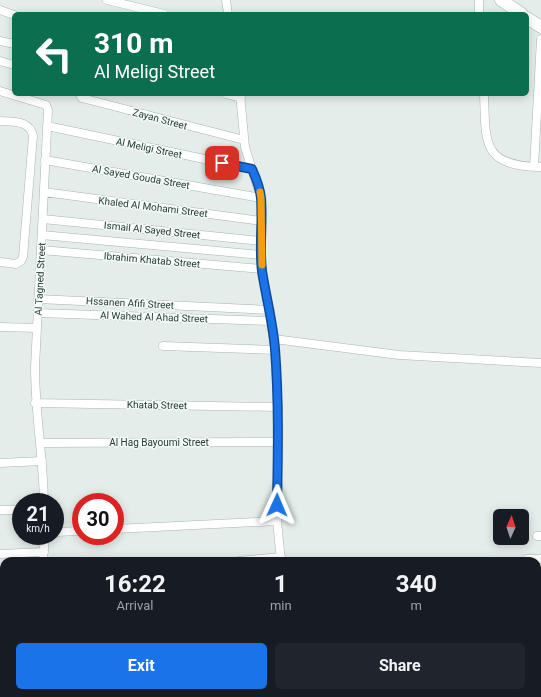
<!DOCTYPE html>
<style>
body{margin:0;font-family:Roboto,sans-serif;background:#20242c;color:#f1f3f6;height:100vh;display:flex;flex-direction:column;font-size:15px;white-space:nowrap}
*{box-sizing:border-box;margin:0}
p{font-size:13px;color:#9ea1a6}
.icon{flex:none;width:22px;height:22px;fill:none;stroke:currentColor;stroke-width:2;stroke-linecap:round;stroke-linejoin:round}
.map{position:relative;flex:1;overflow:hidden}
.panel{position:absolute;left:0px;top:557px;width:541px;height:140px;display:flex;flex-direction:column;background:#171b24;border-radius:12px 12px 0 0;box-shadow:0 2px 10px #0003}
.panel>*{flex:none}
.guide{position:absolute;left:12px;top:12px;width:517px;height:84px;border-radius:6px;box-shadow:0 2px 10px #0003;background:#0b6e4f;color:#fff;overflow:hidden}
.needle{width:26px;rotate:3deg}
.fabs{position:absolute;left:493px;top:509px;display:grid;gap:8px}
.fabs a{display:grid;place-items:center;width:36px;height:36px;border-radius:6px;background:#171b24;box-shadow:0 2px 10px #0003;font-size:20px}
.speed{position:absolute;left:12px;top:493px;display:flex;gap:8px;font-size:20px;font-weight:700;text-align:center}
.speed>*{display:grid;place-content:center;width:52px;height:52px;border-radius:50%;background:#171b24;box-shadow:0 2px 10px #0003;line-height:1}
.speed small{font-size:10px;font-weight:400}
.speed .limit{border:6px solid #d22;background:#fff;color:#111}
.pin{position:absolute;display:grid;place-items:center;width:34px;height:34px;color:#fff;margin:-17px;border-radius:8px;box-shadow:0 2px 6px #0006}
.me{position:absolute;width:44px;margin:-22px;rotate:1deg;stroke-linejoin:round;filter:drop-shadow(0 0 3px #0008)}
.turn{display:flex;align-items:center;gap:14px;height:84px;padding:0 16px;font-size:18px}
.turn .icon{width:52px;height:52px;stroke-width:2.5}
.turn b{display:block;font-size:28px;line-height:34px}
.eta{display:flex;justify-content:space-evenly;align-items:center;height:68px;text-align:center}
.eta b{font-size:24px;font-weight:700;line-height:28px}
.cta{display:flex;gap:8px;margin-top:auto;padding:8px 16px}
.cta a{flex:1;height:46px;border-radius:6px;background:#1a73e8;color:#fff;font-size:16px;font-weight:700;line-height:46px;text-align:center}
.cta a+a{background:#20242c;color:#f1f3f6}
.map>svg:first-child{display:block}
.built{fill:#d2ddd9}
.lines{fill:none;stroke-linecap:round;stroke-linejoin:round}
.street-casing{stroke:#a7b5b2;stroke-width:9}
.secondary-casing{stroke:#a3b9b3;stroke-width:13}
.street{stroke:#fff;stroke-width:8}
.secondary{stroke:#fff;stroke-width:12}
.route-casing{stroke:#114b97;stroke-width:10}
.route{stroke:#1a73e8;stroke-width:7}
.slow{stroke:#f59e0b;stroke-width:7}
.labels{text-anchor:middle;dominant-baseline:central;stroke-width:3;stroke-linejoin:round;paint-order:stroke}
.street-label{font-size:10px;fill:#243e3a;stroke:#f5faf7}
</style>
<div class="map">
<svg width="541" height="697" viewBox="0 0 541 697">
<rect width="100%" height="100%" fill="#e4edea"/>
<!-- built -->
<path class="built" d="M384,693H450V697H384Z"/>
<g class="lines">
<!-- street casing -->
<g class="street-casing">
<path id="street" d="M107,0L164,14
M226,0L228,14
M479,0V14
M0,10L14,15
M0,41L14,44
M0,61L14,65
M0,91L46,105L48,110L35,367C35,412 43,456 44,502
M81,94V97L82,98L244,140
M226,94L241,98
M240,94L245,147L261,198V248L262,271L270,315L275,350L278,407L277,521L281,561
M484,94C486,143 481,166 541,167
M0,121C13,122 30,120 33,136L23,257L21,261L16,264L0,262
M47,126L252,169
M45,160L261,198
M534,167L541,39
M44,192L261,221
M43,219L261,241
M42,235L261,255
M41,250L262,269
M38,299L270,310
M38,313L271,321
M0,327L37,328
M274,339L399,355L541,363
M163,346L275,350
M35,403L278,407
M40,443L278,442
M0,463L42,461
M0,510H21
M115,529L277,521
M55,532L81,531
M537,536H541
M0,554L44,552
M527,559H541
M43,561L45,536
M239,561L281,557
M537,585H541
M0,605H4
M0,638H4
M0,689L4,688
M16,693V697
M31,693V697
M93,693V697
M154,693V697
M174,693V697
M228,693V697
M289,693V697
M63,697V693
M199,697V693"/>
</g>
<!-- secondary casing -->
<g class="secondary-casing">
<path id="secondary" d="M501,0L522,14
M527,18L541,27"/>
</g>
<!-- street -->
<use href="#street" class="street"/>
<!-- secondary -->
<use href="#secondary" class="secondary"/>
</g>
<g class="lines">
<!-- route casing -->
<g class="route-casing">
<path id="route" d="M222,163L252,169C256,178 260,188 261,198C263,222 259,247 262,271C266,297 273,323 275,349C279,401 278,453 277,505"/>
</g>
<!-- route -->
<use href="#route" class="route"/>
<!-- slow -->
<path class="slow" d="M260,192L261,198L262,265"/>
</g>
<g class="labels">
<!-- street labels -->
<g class="street-label">
<text transform="translate(160 119) rotate(15)">Zayan Street</text>
<text transform="translate(149 148) rotate(12)">Al Meligi Street</text>
<text transform="translate(141 177) rotate(10)">Al Sayed Gouda Street</text>
<text transform="translate(153 207) rotate(7)">Khaled Al Mohami Street</text>
<text transform="translate(152 230) rotate(6)">Ismail Al Sayed Street</text>
<text transform="translate(152 260) rotate(5)">Ibrahim Khatab Street</text>
<text transform="translate(40 279) rotate(-87)">Al Tagned Street</text>
<text transform="translate(130 303) rotate(3)">Hssanen Afifi Street</text>
<text transform="translate(154 317) rotate(2)">Al Wahed Al Ahad Street</text>
<text transform="translate(157 405) rotate(1)">Khatab Street</text>
<text x="159" y="442">Al Hag Bayoumi Street</text>
</g>
</g>
</svg>
<div class="fabs">
<a><svg class="needle" viewBox="-14 -14 28 28"><path d="M0-13l5 13h-10z" fill="#e53935"/><path d="M0 13l5-13h-10z" fill="#9ea1a6"/></svg></a>
</div>
<div class="speed"><div>21<small>km/h</small></div><div class="limit">30</div></div>
<div class="pin" style="left:222px;top:163px;background:#d93025"><svg class="icon" aria-label="arrive" viewBox="0 0 24 24"><path d="M6 21V4h12l-3 4 3 4H6"/></svg></div>
<svg class="me" style="left:277px;top:505px" viewBox="-20 -20 40 40"><path d="M0-17L14 15 0 8-14 15z" fill="#1a73e8" stroke="#fff" stroke-width="4"/></svg>
<div class="guide">
<div class="turn"><svg class="icon" aria-label="left" viewBox="0 0 24 24"><path d="M17 20v-9H6M10 6l-5 5 5 5"/></svg><div><b>310 m</b>Al Meligi Street</div></div>
</div>
<section class="panel">
<div class="eta">
<div><b>16:22</b><p>Arrival</p></div>
<div><b>1</b><p>min</p></div>
<div><b>340</b><p>m</p></div>
</div>
<div class="cta"><a>Exit</a><a>Share</a></div>
</section>
</div>
